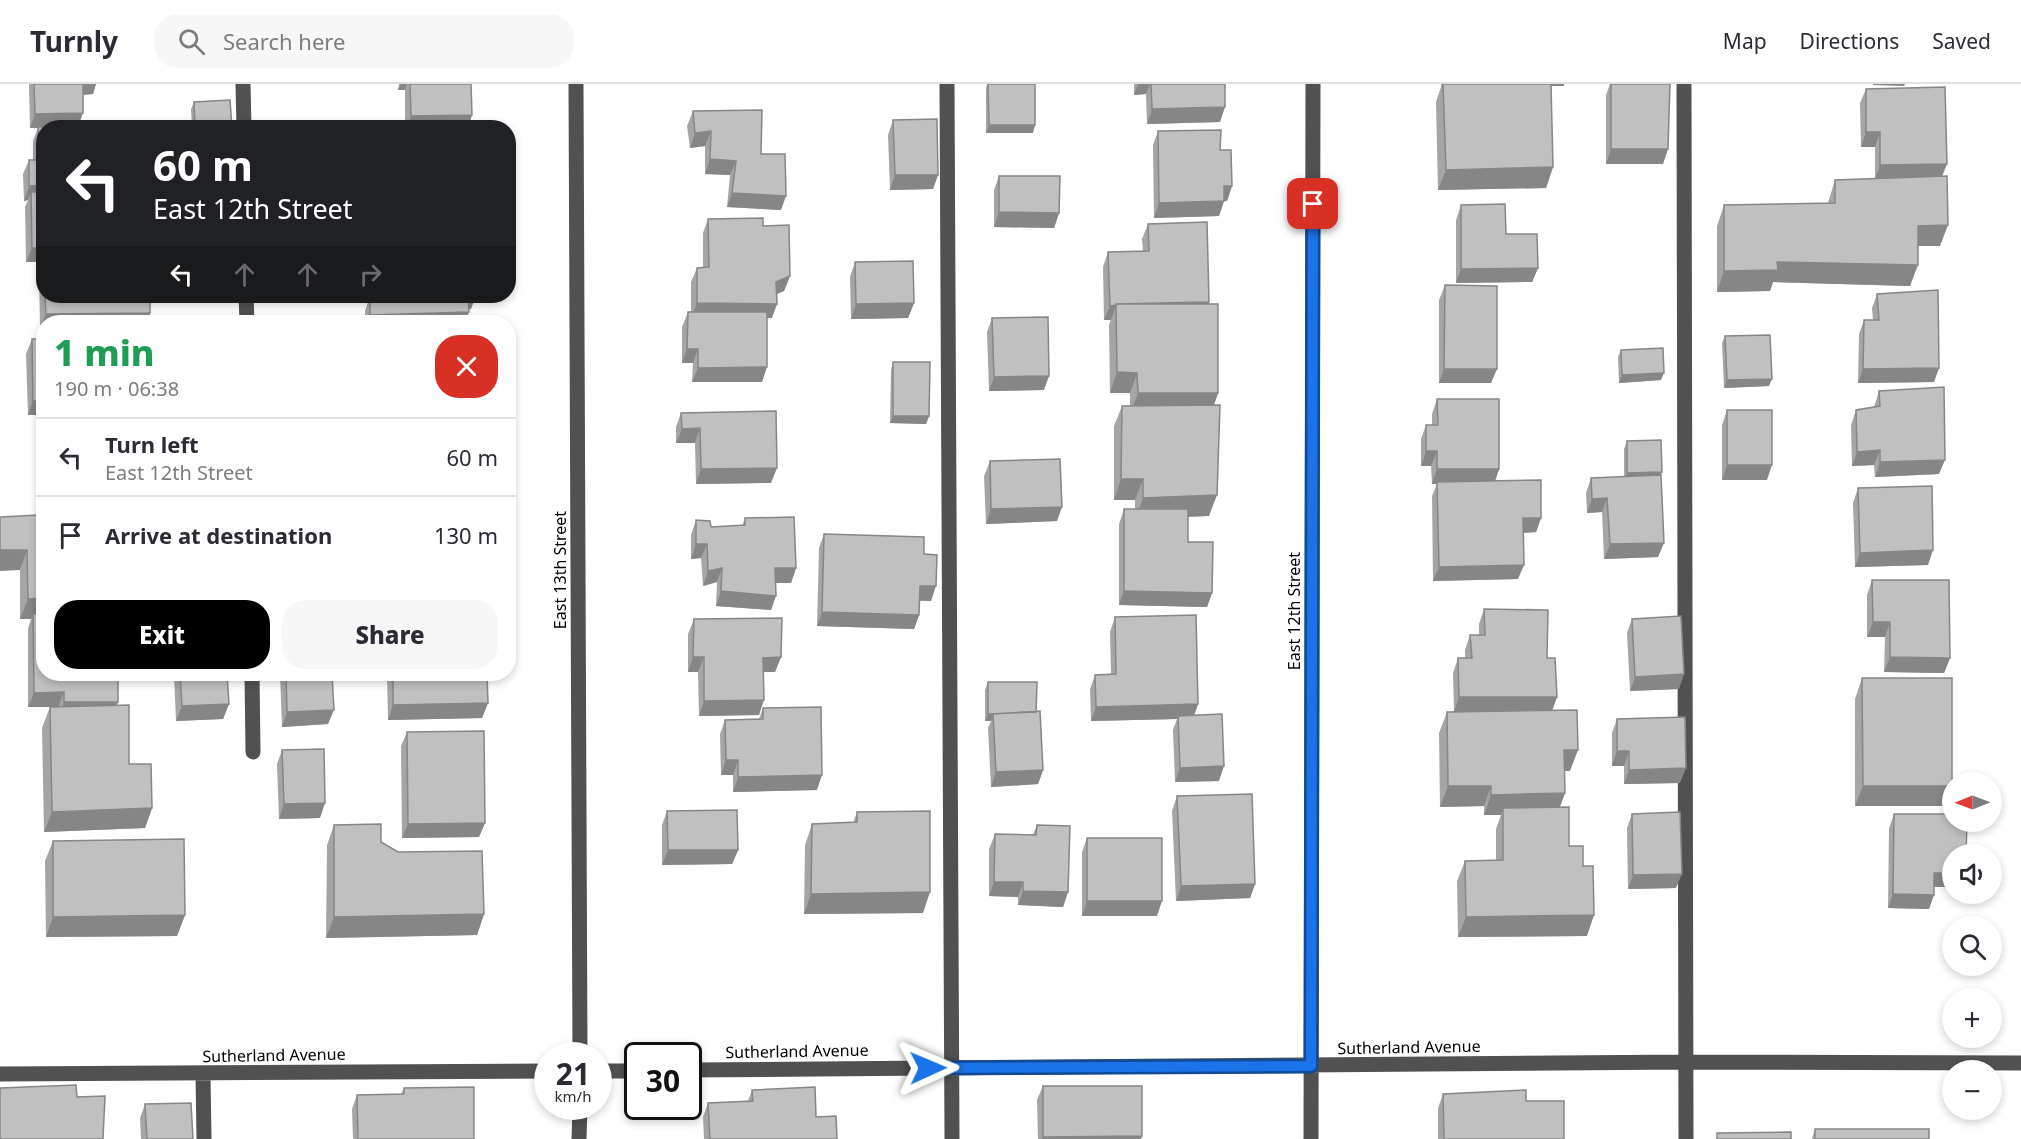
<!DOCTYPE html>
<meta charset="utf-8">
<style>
body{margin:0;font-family:"Noto Sans",sans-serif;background:#f7f7f7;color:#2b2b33;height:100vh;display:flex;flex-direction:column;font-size:22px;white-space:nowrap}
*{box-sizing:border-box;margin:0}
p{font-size:20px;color:#7c7c81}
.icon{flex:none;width:33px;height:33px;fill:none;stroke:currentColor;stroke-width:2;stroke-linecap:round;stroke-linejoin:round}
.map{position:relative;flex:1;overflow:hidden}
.panel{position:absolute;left:36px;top:231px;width:480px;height:366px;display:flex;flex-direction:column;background:#fff;border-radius:24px;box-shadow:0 3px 9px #0003}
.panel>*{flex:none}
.top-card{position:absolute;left:36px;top:36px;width:480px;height:183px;border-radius:24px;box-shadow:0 3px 9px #0003;background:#202124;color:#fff;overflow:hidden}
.needle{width:39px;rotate:269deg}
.tools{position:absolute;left:1942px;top:688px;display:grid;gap:12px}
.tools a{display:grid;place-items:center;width:60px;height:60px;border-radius:50%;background:#fff;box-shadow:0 3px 9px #0003;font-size:30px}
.speed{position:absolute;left:534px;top:958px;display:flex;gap:12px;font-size:30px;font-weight:700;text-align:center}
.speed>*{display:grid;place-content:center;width:78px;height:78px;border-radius:50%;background:#fff;box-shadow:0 3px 9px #0003;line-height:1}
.speed small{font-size:15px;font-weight:400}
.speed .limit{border:3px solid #111;border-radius:9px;background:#fff;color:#111}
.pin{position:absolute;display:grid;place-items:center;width:51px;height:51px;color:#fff;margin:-26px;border-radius:12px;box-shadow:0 3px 9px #0006}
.me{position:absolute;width:66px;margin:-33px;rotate:89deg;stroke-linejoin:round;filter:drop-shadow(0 0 4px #0008)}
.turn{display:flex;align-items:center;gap:21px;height:126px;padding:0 18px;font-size:27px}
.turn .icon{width:78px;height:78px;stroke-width:2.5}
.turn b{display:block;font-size:42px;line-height:51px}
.lanes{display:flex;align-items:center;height:57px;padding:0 18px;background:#0003;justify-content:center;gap:30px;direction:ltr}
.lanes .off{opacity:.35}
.round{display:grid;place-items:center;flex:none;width:63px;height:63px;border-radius:24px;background:#f7f7f7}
.headline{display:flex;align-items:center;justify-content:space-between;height:102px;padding:0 18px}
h1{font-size:36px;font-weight:800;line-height:45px;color:#1e9e55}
.button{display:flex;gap:12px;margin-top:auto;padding:12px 18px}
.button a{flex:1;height:69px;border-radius:24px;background:#000;color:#fff;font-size:24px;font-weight:800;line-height:69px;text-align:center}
.button a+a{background:#f7f7f7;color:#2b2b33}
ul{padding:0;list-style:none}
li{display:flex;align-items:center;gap:18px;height:78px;padding:0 18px;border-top:2px solid #e1e1e2}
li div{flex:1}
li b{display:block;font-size:22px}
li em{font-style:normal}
header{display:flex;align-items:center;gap:36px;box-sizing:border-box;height:84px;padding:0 30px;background:#fff;border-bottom:2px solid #e1e1e2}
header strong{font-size:28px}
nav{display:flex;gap:33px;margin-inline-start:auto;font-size:21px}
.search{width:420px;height:54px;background:#f7f7f7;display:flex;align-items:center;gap:15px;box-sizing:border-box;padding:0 21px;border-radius:24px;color:#7c7c81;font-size:22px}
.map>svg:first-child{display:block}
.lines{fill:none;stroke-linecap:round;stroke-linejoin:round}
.minor{stroke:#515151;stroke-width:15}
.wall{fill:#a5a5a5}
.shaded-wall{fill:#868686}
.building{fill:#c0c0c0;stroke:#868686;stroke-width:1.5}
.route-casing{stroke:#114b97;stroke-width:15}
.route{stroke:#1a73e8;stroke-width:10}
.labels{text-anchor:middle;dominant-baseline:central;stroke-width:5;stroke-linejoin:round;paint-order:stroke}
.street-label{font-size:16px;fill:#000;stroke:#fff}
</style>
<header>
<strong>Turnly</strong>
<div class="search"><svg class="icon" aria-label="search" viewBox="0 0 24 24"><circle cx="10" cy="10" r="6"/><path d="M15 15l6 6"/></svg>Search here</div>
<nav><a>Map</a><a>Directions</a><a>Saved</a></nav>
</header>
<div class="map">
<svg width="2021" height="1055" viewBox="0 0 2021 1055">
<rect width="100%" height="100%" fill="#fff"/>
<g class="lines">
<!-- minor -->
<path class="minor" d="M243,0L244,44
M576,0L580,972
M947,0L952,1055
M1684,0L1686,1055
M246,212L247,238
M252,590L253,668
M688,986L1686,978L2021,979
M598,987H638
M0,990L548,987
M203,990L204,1055
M579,1055L580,1023
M1311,1055L1313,0"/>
</g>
<!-- wall -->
<path class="wall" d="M29,0H96L93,10L83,11L44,44V212H150V229L147,238H44L40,244L39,185L42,178H26L25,123L28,116L24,117L23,90L29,76H33V57L38,44H30Z
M399,0H471L468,44H390L392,40L405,39V6H398Z
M987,0H1035L1033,49H986V5Z
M1134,0H1225L1220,38L1147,40L1146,10L1134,11Z
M1441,0H1564V2H1551L1553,83L1546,104L1438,106L1436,18L1441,3Z
M1610,0H1670L1663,80H1606V11Z
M1866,5L1942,92L1940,162H1918L1910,202L1773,198L1770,207L1717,208V142L1724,121L1828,119L1835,96L1875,95V63H1861L1860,19Z
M194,18L232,44H192L191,25Z
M693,27L761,70L781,126L727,123L730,91L705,90V62L690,64L687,42Z
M893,36L938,91L933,105L890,106L888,51Z
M1158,47L1220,66L1232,102L1227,117H1224L1219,132L1154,134L1153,61Z
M999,92L1059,129L1054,144L994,143V106Z
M1461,121L1506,150L1538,184L1532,198L1456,199V136Z
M708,135L763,142L790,192L784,207L777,210L772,234H767L762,298H692L693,279H682V243L688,228H691V198L697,184L703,183V149Z
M1148,140L1209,218V220L1218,309L1214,321L1209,432L1188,433V458L1212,509L1207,523L1119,521V440L1124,425H1135V416H1114V342L1122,322H1130V309H1110L1109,241L1111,236H1104L1103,183L1108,168L1143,167L1142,155Z
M855,178L914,219L908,234L851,235L850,193Z
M1445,201L1491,299H1439V216Z
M1877,210L1934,298L1858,299L1859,250L1864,236H1873L1872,224Z
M370,212L471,225H469L465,238H365V227Z
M992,234L1044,306L989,307L987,248Z
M1725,252L1769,302L1724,304L1722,259Z
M32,255L44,331H28L26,270Z
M1621,266L1661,296L1619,299L1618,273Z
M893,278L929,332L926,340L890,339L891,286Z
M1879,307L1939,390L1875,393L1874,381L1852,382L1851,341L1856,326L1874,323Z
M1437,315L1499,385L1495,397L1541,434L1536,448L1523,449L1518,495L1433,497L1432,412L1437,400H1432L1431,382H1421V355L1426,341H1432V330Z
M1727,326L1767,396H1722V341Z
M681,329L771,399L696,400L695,359H676V343Z
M44,350V410L42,355Z
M1627,357L1661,391L1658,473L1604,475L1602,428L1587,429L1586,409L1591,394L1624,393V365Z
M990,377L1057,437L986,440L984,392Z
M1858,404L1928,481L1855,483L1853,419Z
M38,424H44V590L117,622L129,680L152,724L145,744L44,748L42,644L50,623H28V545L31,535H20V486Z
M745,434L796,484L791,499H775L771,526L716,522L717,498L703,502L701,474L691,475V451L696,436L711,443L742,442Z
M824,450L924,470L931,517H919V531L914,545L817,542L819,464Z
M1872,496L1950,574L1944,589L1884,588L1885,553H1867V511Z
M1484,525L1547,574L1557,613L1552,626L1570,687H1565V709L1560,723L1569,762L1587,852L1458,853L1457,797L1465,777L1496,776V745L1501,731H1484V722L1440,723L1439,649L1447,628H1454L1453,589L1458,574H1465V566L1470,551H1479V540Z
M1115,533L1198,620L1194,631L1219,697L1175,698L1173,646L1177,635L1091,637L1090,605L1095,591L1111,590L1110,548Z
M694,535L781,573L775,588H764L759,631L699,632L698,588H688V550Z
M1632,535L1679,605L1630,607L1627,549Z
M174,590H227L229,620L223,635L176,637Z
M280,590H332L328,640L282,643Z
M387,590H487L488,619L482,634L388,636Z
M1862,594L1945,722H1855V615Z
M988,598L1036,628L1043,686L1038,700L991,703L988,644L991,637H985V606Z
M763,624L817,706L733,708V691H721L720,650L725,636L759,635Z
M1617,635L1680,699L1624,700V682H1612V649Z
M407,648L485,739L479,753L402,754L401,662Z
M282,666L320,734L279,735L277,680Z
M1177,712L1255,800L1250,814L1176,817L1172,727Z
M667,727L738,766L732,780L662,781V741Z
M857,728L923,829L804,830L805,761L812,740L853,739Z
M1632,730L1676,804L1628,805L1627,744Z
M1894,730L1953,771V803H1934L1929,825L1888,824L1889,744Z
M334,741L381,758L484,830L477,851L326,854L327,761Z
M1037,741L1068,808L1063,823L1018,821V813L989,812V765L995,750L1033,751Z
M1087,754L1157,832H1082V768Z
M53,757L185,831L177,852L46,853L45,777Z
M1043,1002L1142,1052L1141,1055H1038L1037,1016Z
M404,1004L474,1055H353L352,1025L357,1011L401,1010Z
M752,1006L816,1033L837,1055H704L703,1033L708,1019L748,1017Z
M1443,1010L1526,1017L1564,1055H1438V1024Z
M145,1020L193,1055H141L140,1034Z
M1815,1045L1929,1055H1812Z"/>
<!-- shaded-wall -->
<path class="shaded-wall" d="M81,0H96L93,10L78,11Z
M401,0H407L405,6H398Z
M1138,0H1150L1146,10L1134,11Z
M1443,0H1564V2L1443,3Z
M1873,0H1905L1904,2L1873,1Z
M1225,23L1220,38L1147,40L1152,25Z
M83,29L78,43L30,44L35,30Z
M472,31L468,44H407L411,32Z
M989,41H1035L1033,49H986Z
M711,47L705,62L690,64L695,49Z
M1866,48H1880L1875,63H1861Z
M1611,65H1668L1663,80H1606Z
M710,75L736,77L730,91L705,90Z
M1947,80L1941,95H1875L1880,81Z
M1553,83L1546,104L1438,106L1446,86Z
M895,91H938L933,105L890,106Z
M44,101V116L31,108L28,116L24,117L29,102Z
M1224,102H1232L1227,117H1219Z
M732,109L786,112L781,126L727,123Z
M1224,117L1219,132L1154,134L1159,119Z
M999,128L1059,129L1054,144L994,143Z
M1948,141L1940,162H1911L1918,142Z
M32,164H44V174L42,178H26Z
M1777,178L1918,181L1910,202L1773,198L1770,207L1717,208L1724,187Z
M1538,184L1532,198L1456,199L1461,185Z
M790,192L784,207L771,212L776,198Z
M192,212H232L231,214L190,216Z
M280,212H313L312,216L277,218Z
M468,212H476L471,225L463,226Z
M1209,218L1204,233L1116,221Z
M697,219L777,220L772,234H691Z
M914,219L908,234L851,235L856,220Z
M1116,221L1111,236H1104L1110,222Z
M469,228L465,238H368L370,231Z
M150,229L147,238H44V244H40L46,230Z
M687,265H698L693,279H682Z
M767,283L762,298H692L698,284Z
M1939,284L1934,298L1858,299L1863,285Z
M1444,285H1497L1491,299H1439Z
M1117,288L1137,289L1130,309H1110Z
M1664,289L1661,296L1619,299L1622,291Z
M1049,292L1044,306L989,307L994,293Z
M1772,295L1769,302L1724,304L1727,296Z
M1138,309H1218L1211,329H1130Z
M33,317H44V331H28Z
M893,332H929L926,340L890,339Z
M700,344L695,359H676L682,345Z
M1880,366L1874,381L1852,382L1857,368Z
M1426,367H1437L1431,382H1421Z
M1945,376L1939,390L1875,393L1880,378Z
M1727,381H1772L1767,396H1722Z
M777,384L771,399L696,400L701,385Z
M1437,385H1499L1494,400L1437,398V400H1432Z
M1662,388L1659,396L1624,397L1627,389Z
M1121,395H1143L1135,416H1114Z
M1217,411L1209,432L1136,434L1143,414Z
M1607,414L1602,428L1587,429L1592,415Z
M1062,423L1057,437L986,440L991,425Z
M1523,434H1541L1536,448L1518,449Z
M1664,459L1658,473L1604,475L1610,460Z
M696,460H707L701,474L691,475Z
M0,466H27L20,486L0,487Z
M1933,466L1928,481L1855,483L1860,469Z
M1524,481L1518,495L1433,497L1439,483Z
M722,484L717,498L703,502L708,487Z
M775,484H796L791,499H769Z
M920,502H936L931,517L915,516Z
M721,507L776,512L771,526L716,522Z
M1124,507L1212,509L1207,523L1119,521Z
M44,514V535L33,530L31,535H20L28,515Z
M822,528L919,531L914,545L817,542Z
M1873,538H1890L1885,553H1867Z
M693,573H704L698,588H688Z
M781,573L775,588H758L763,574Z
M1890,573L1950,574L1944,589L1884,588Z
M1684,590L1679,605L1630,607L1635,593Z
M64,608L58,623H28L34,609Z
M1459,613H1557L1552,627L1454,628Z
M764,616L759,631L699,632L704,617Z
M64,618H118L113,633H58Z
M488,619L482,634L388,636L393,621Z
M229,620L223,635L176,637L182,622Z
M1198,620L1193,635L1178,632L1177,635L1091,637L1096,623Z
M334,626L328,640L282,643L287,628Z
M988,630H993L991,637H985Z
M1564,666H1578L1570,687H1557Z
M1617,667H1629L1624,682H1612Z
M726,676H738L733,691H721Z
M1224,682L1219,697L1175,698L1180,684Z
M1686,684L1680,699L1624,700L1629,686Z
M1043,686L1038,700L991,703L996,688Z
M822,691L817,706L733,708L738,693Z
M1448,702H1491L1484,722L1440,723Z
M1863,702H1952L1945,722H1855Z
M1565,709L1557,730L1503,724L1501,731H1484L1491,711Z
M325,719L320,734L279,735L284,720Z
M152,724L145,744L44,748L52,728Z
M485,739L479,753L402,754L408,740Z
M668,766H738L732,780L662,781Z
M1934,789H1953V803H1929Z
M1682,790L1676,804L1628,805L1633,791Z
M994,798H1023L1018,813L989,812Z
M1255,800L1250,814L1176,817L1181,802Z
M1023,807L1068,808L1063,823L1018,821Z
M930,808L923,829L804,830L811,810Z
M1893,810L1934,811L1929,825L1888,824Z
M1087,817H1162L1157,832H1082Z
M484,830L477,851L326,854L334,833Z
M185,831L177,852L46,853L53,833Z
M1594,831L1587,852L1458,853L1466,833Z
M1142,1052L1141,1055H1042L1043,1053Z"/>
<!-- building -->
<path class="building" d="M34,0H83V29L35,30Z
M410,0H471L472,31L411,32Z
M988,0H1035V41H989Z
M1151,0H1225V23L1152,25Z
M1443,0H1551L1553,83L1446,86Z
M1611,0H1670L1668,65H1611Z
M1945,3L1947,80L1880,81V48H1866V5Z
M230,16L232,44H195L194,18Z
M762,26L761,70H785L786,112L732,109L736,77L710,75L711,47L695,49L693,27Z
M937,35L938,91H895L893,36Z
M468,36V44H392V40Z
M122,40V44H44V101L29,102V76H39L38,43Z
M1221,46L1220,66H1231L1232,102H1224V117L1159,119L1158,47Z
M999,92H1060L1059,129L999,128Z
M1947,92L1948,141L1918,142V181L1777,178L1778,186L1724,187V121L1835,119V96Z
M31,108H44V164H32Z
M1505,120L1506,150H1537L1538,184L1461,185V121Z
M763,134V142L789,141L790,192L776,198L777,220L697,219V184L709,183L708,135Z
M1207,138L1209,218L1116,220V221L1110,222L1108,168L1149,167L1148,140Z
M913,177L914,219L856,220L855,178Z
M1445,201L1497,202V285H1444Z
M1938,206L1939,284L1863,285L1864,236H1879L1877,210Z
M45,212H150V229L46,230Z
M370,212H468L469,228L370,231Z
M1116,220H1218V309H1138L1137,289L1117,288Z
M688,228H767V283L698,284V265H687Z
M1048,233L1049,292L994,293L992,234Z
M1770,251L1772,295L1727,296L1725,252Z
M32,255H44V317H33Z
M1663,264L1664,289L1622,291L1621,266Z
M893,278H930L929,332H893Z
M1944,303L1945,376L1880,378V366L1857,368L1856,326L1880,322L1879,307Z
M1437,315H1499V385H1437V367H1426V341H1438Z
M1220,321L1217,411L1143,414V395H1121L1122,322Z
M1727,326H1772V381H1727Z
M776,327L777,384L701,385L700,344L682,345L681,329Z
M1661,356L1662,388L1627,389V357Z
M1060,375L1062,423L991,425L990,377Z
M1661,391L1664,459L1610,460L1607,414L1592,415L1591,394Z
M1541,396V434H1523L1524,481L1439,483L1437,398Z
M1932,402L1933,466L1860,469L1858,404Z
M38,424H44V514L28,515L27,466H0V433L39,431Z
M1124,425H1188V458H1213L1212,509L1124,507Z
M794,433L796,484H775L776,512L721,507L722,484L708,487L707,460H696V436L710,437L711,443L745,441V434Z
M824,450L924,453V470L937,471L936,502H920L919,531L822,528Z
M1872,496H1949L1950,574L1890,573V538H1873Z
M1484,525L1548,526L1547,574H1555L1557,613H1459L1458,574H1472L1470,551H1485Z
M33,530H44V590H118V618H64V608L34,609Z
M1196,531L1198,620L1096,623L1095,591L1116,590L1115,533Z
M1681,532L1684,590L1635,593L1632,535Z
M782,534L781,573L763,574L764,616L704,617V573H693L694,535Z
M180,590H227L229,620L182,622Z
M286,590H332L334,626L287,628Z
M393,590H487L488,619L393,621Z
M1862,594H1952V702H1863Z
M988,598H1037L1036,628L988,630Z
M129,621V680H151L152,724L52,728L50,623Z
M821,623L822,691L738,693V676H726L725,636L763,635V624Z
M1577,626L1578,666H1564L1565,709L1491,711V702H1448L1447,628Z
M1040,627L1043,686L996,688L993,630Z
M1222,630L1224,682L1180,684L1178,632Z
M1685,633L1686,684L1629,686V667H1617V635Z
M484,647L485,739L408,740L407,648Z
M324,665L325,719L284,720L282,666Z
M1252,710L1255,800L1181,802L1177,712Z
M1569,723V762H1583V782H1593L1594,831L1466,833L1465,777L1503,776V724Z
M737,726L738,766H668L667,727Z
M930,727V808L811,810L812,740L857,738V728Z
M1680,728L1682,790L1633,791L1632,730Z
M1894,730H1953V738H1967L1966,771H1953V789H1934V811L1893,810Z
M381,740V758L398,768L482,767L484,830L334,833V741Z
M1037,741L1070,742L1068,808L1023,807V798H994L995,750L1036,751Z
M1087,754H1162V817H1087Z
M184,755L185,831L53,833V757Z
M76,1001L77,1013L105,1012L103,1055H0V1004Z
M1043,1002H1142V1052L1043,1053Z
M474,1003V1055H358L357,1011L404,1010V1004Z
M815,1003L816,1033L836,1032L837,1055H710L708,1019L753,1017L752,1006Z
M1526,1006V1017H1564V1055H1444L1443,1010Z
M191,1019L193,1055H147L145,1020Z
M1815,1045H1929V1055H1815Z
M1791,1048V1055H1717V1049Z"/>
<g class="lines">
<!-- route casing -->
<g class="route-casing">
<path id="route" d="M928,984L1311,982L1313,120"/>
</g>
<!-- route -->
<use href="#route" class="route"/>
</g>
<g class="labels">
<!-- street labels -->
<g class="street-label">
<text transform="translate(560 486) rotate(-90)">East 13th Street</text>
<text transform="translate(1294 527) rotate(-90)">East 12th Street</text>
<text transform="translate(1409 963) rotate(-1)">Sutherland Avenue</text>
<text transform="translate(797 967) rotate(-1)">Sutherland Avenue</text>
<text transform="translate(274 971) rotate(-1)">Sutherland Avenue</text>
</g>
</g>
</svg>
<div class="tools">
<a><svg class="needle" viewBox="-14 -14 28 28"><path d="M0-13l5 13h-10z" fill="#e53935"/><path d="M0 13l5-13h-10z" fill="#7c7c81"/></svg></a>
<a><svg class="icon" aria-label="sound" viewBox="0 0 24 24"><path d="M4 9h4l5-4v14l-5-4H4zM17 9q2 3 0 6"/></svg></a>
<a><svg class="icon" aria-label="search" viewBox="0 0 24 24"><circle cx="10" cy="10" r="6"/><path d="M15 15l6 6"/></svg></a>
<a>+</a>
<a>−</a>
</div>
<div class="speed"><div>21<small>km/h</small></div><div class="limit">30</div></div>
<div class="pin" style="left:1313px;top:120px;background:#d93025"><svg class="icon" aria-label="arrive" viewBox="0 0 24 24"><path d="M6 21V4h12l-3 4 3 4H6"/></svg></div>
<svg class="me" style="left:928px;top:984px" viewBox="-20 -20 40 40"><path d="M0-17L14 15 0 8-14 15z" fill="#1a73e8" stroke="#fff" stroke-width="4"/></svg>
<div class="top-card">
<div class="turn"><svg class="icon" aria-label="left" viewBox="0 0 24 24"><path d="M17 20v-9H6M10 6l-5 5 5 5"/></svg><div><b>60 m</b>East 12th Street</div></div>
<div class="lanes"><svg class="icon" aria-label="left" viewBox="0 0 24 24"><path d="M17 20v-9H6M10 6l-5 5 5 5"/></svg><svg class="icon off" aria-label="ahead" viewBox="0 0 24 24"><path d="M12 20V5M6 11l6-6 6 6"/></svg><svg class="icon off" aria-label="ahead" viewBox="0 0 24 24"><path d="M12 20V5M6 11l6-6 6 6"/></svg><svg class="icon off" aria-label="right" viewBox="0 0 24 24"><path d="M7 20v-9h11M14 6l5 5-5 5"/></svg></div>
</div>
<section class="panel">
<div class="headline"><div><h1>1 min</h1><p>190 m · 06:38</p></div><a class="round" style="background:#d93025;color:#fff"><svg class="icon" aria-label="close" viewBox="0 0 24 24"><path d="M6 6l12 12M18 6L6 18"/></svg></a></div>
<ul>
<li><svg class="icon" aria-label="left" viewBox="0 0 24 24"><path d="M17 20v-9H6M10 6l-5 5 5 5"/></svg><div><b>Turn left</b><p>East 12th Street</p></div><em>60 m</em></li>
<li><svg class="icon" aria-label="arrive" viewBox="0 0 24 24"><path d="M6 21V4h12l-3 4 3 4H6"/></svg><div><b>Arrive at destination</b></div><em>130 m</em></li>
</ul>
<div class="button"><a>Exit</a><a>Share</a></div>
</section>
</div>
